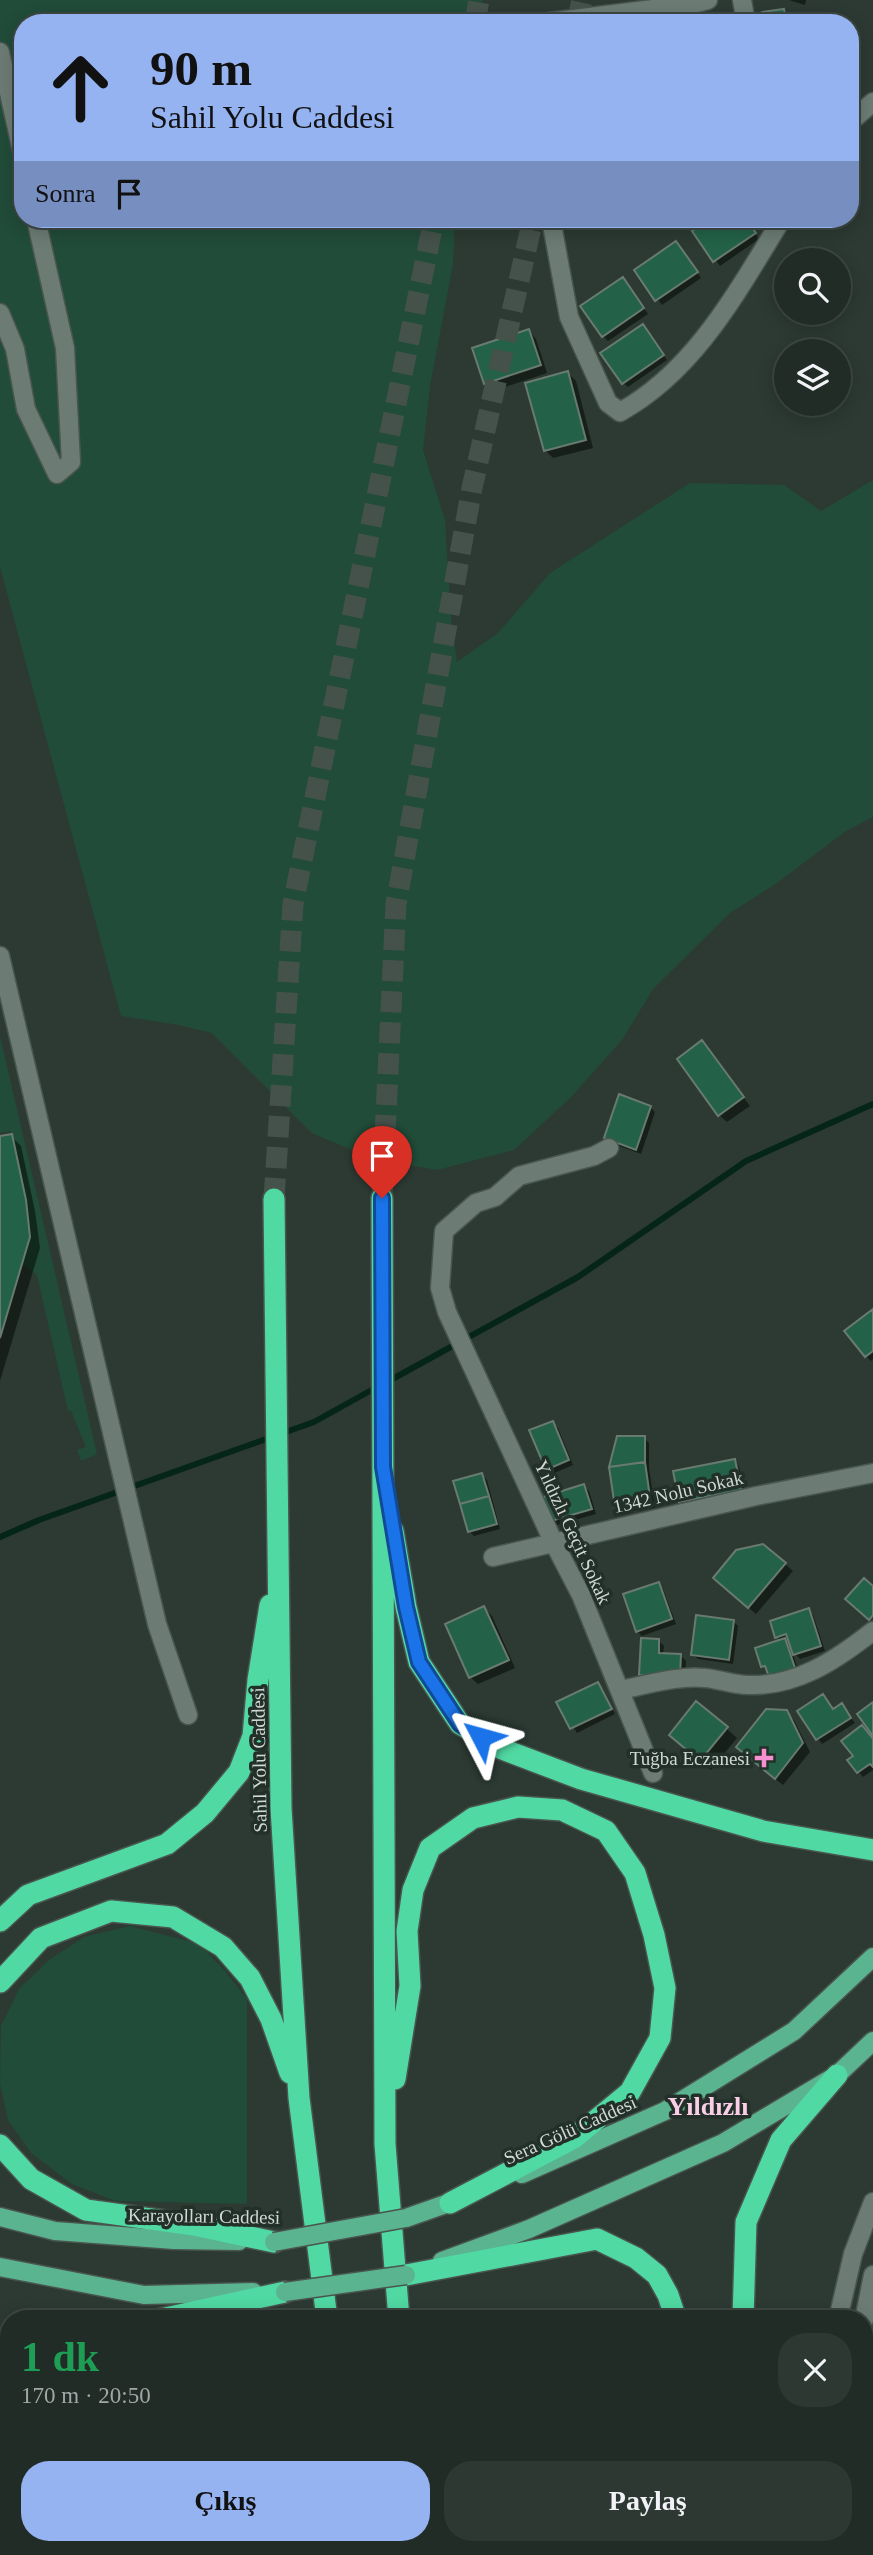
<!DOCTYPE html>
<html lang="tr">
<meta charset="utf-8">
<style>
body{margin:0;font-family:Georgia,serif;background:#2d3832;color:#f1f3f6;height:100vh;display:flex;flex-direction:column;font-size:26px;white-space:nowrap}
*{box-sizing:border-box;margin:0}
p{font-size:23px;color:#a2a7a7}
.icon{flex:none;width:38px;height:38px;fill:none;stroke:currentColor;stroke-width:2;stroke-linecap:round;stroke-linejoin:round}
.map{position:relative;flex:1;overflow:hidden}
.details{position:absolute;left:0px;top:2310px;width:873px;height:245px;display:flex;flex-direction:column;background:#212c26;border-radius:28px 28px 0 0;box-shadow:0 4px 18px #0003,0 0 0 2px #3e4843}
.details>*{flex:none}
.banner{position:absolute;left:14px;top:14px;width:845px;height:214px;border-radius:28px;box-shadow:0 4px 18px #0003,0 0 0 2px #3e4843;background:#95b2f1;color:#111;overflow:hidden}
.buttons{position:absolute;left:774px;top:248px;display:grid;gap:14px}
.buttons a{display:grid;place-items:center;width:77px;height:77px;border-radius:50%;background:#212c26;box-shadow:0 4px 18px #0003,0 0 0 2px #3e4843;font-size:35px}
.pin{position:absolute;display:grid;place-items:center;width:60px;height:60px;color:#fff;margin:-72px -30px;border-radius:50% 50% 50% 0;rotate:-45deg;box-shadow:0 0 7px #0007}
.pin .icon{rotate:45deg}
.me{position:absolute;width:77px;margin:-38px;rotate:309deg;stroke-linejoin:round;filter:drop-shadow(0 0 5px #0008)}
.turn{display:flex;align-items:center;gap:24px;height:147px;padding:0 21px;font-size:32px}
.turn .icon{width:91px;height:91px;stroke-width:2.5}
.turn b{display:block;font-size:49px;line-height:60px}
.then{display:flex;align-items:center;height:66px;padding:0 21px;background:#0003;gap:14px;font-size:26px}
.round{display:grid;place-items:center;flex:none;width:74px;height:74px;border-radius:28px;background:#2d3832}
.head{display:flex;align-items:center;justify-content:space-between;height:119px;padding:0 21px}
h1{font-size:42px;font-weight:700;line-height:52px;color:#1e9e55}
.action{display:flex;gap:14px;margin-top:auto;padding:14px 21px}
.action a{flex:1;height:80px;border-radius:28px;background:#95b2f1;color:#111;font-size:28px;font-weight:700;line-height:80px;text-align:center}
.action a+a{background:#2d3832;color:#f1f3f6}
.map>svg:first-child{display:block}
.green{fill:#214c39}
.shadow{fill:#0007}
.lines{fill:none;stroke-linecap:round;stroke-linejoin:round}
.stream{stroke:#042518;stroke-width:6}
.building{fill:#236248;stroke:#697a71;stroke-width:2}
.highway-tunnel{stroke:#45524b;stroke-width:21;stroke-dasharray:21 10;stroke-linecap:butt}
.street-casing{stroke:#49554f;stroke-width:21}
.secondary-casing{stroke:#49554f;stroke-width:21}
.primary-casing{stroke:#49554f;stroke-width:21}
.highway-casing{stroke:#49554f;stroke-width:24}
.street{stroke:#6c7c74;stroke-width:18}
.secondary{stroke:#6c7c74;stroke-width:18}
.primary{stroke:#5bb490;stroke-width:18}
.highway{stroke:#50d9a2;stroke-width:21}
.primary-bridge-casing{stroke:#49554f;stroke-width:21;stroke-linecap:butt}
.primary-bridge{stroke:#5bb490;stroke-width:18}
.route-casing{stroke:#114b97;stroke-width:18}
.route{stroke:#1a73e8;stroke-width:12}
.poi-dot{fill:#f690d0;stroke:#223029;stroke-width:2.5}
.labels{text-anchor:middle;dominant-baseline:central;stroke-width:7;stroke-linejoin:round;paint-order:stroke}
.street-label{font-size:19px;fill:#d0d9d4;stroke:#223029}
.poi-label{font-size:19px;fill:#d0d9d4;stroke:#223029;text-anchor:end}
.district-label{font-size:26px;font-weight:bold;fill:#facee7;stroke:#223029}
</style>
<div class="map">
<svg width="873" height="2555" viewBox="0 0 873 2555">
<rect width="100%" height="100%" fill="#2c3a33"/>
<!-- green -->
<path class="green" d="M0,0H483L469,23H23V219H455L453,264L430,386L423,450L445,520L451,619L457,662L498,633L550,573L690,483L784,485L821,511L873,480V817L846,831L777,883L730,913L653,989L622,1040L571,1097L514,1150L437,1170L373,1159L312,1133L212,1033L179,1025L121,1016L0,567Z
M0,1036L97,1454L81,1461L77,1450L86,1447L71,1411H68L37,1275L22,1264L30,1237L12,1134L10,1131L0,1133Z
M130,1926L199,1944L225,1971L247,1999V2204L115,2201L72,2184L31,2153L8,2120L0,2084L1,2026L19,1989L49,1960L84,1937Z"/>
<!-- shadow -->
<path class="shadow" d="M789,0H806L805,5Z
M784,11L789,16L790,23H765Z
M713,219H746L759,239L720,266L694,231Z
M681,248L701,278L662,305L636,270Z
M627,284L648,314L608,341L603,336Z
M529,331L536,339L547,373L493,391L485,383Z
M647,331L667,360L628,387L623,383Z
M568,373L576,381L593,448L553,458L545,450Z
M702,1042L750,1106L727,1122L719,1115Z
M650,1107L655,1112L641,1154L611,1143L606,1138Z
M11,1136L21,1146L35,1211L40,1248L0,1381V1138Z
M873,1311V1359L871,1361L866,1356Z
M553,1423L558,1428L573,1465L552,1474L547,1469Z
M644,1438L649,1443V1468L655,1508L622,1512L617,1507Z
M734,1461L738,1464H734L740,1495L686,1506L681,1501Z
M738,1464L739,1466L745,1495H743Z
M482,1475L487,1480L500,1529L474,1536L469,1531Z
M584,1486L589,1491L596,1514L557,1525L552,1520Z
M785,1564L793,1571L756,1614L723,1586Z
M658,1584L663,1589L676,1624L642,1636L637,1631Z
M484,1608L492,1616L515,1668L478,1684L470,1677Z
M809,1610L813,1615L825,1651L800,1659L792,1651L799,1673L775,1681L763,1666L782,1641L777,1637Z
M733,1621L738,1626L733,1664L698,1659L693,1654Z
M659,1641L664,1646L663,1655L681,1656L686,1661L685,1681L646,1680L641,1675Z
M598,1684L603,1689L615,1714L577,1733L559,1703Z
M841,1705L855,1723L822,1744L800,1712L834,1710Z
M786,1712L794,1720L810,1752L783,1785L746,1755Z
M726,1728L737,1738L711,1770L681,1745Z
M873,1740V1770L863,1777L850,1761Z
M748,2546H788L792,2555H727Z"/>
<g class="lines">
<!-- stream -->
<path class="stream" d="M387,1382L578,1277L746,1161L873,1104
M0,1537L39,1520L314,1422L377,1387"/>
</g>
<!-- building -->
<path class="building" d="M784,9L786,23H764L762,12Z
M710,219H746L756,233L713,262L692,231Z
M676,241L698,272L655,301L634,270Z
M623,277L644,308L602,337L580,306Z
M643,324L664,355L622,384L600,353Z
M529,329L541,365L484,384L472,348Z
M568,371L586,440L544,451L525,383Z
M702,1040L744,1097L718,1116L677,1059Z
M619,1094L651,1106L636,1150L604,1138Z
M12,1134L26,1200L30,1237L0,1338V1136Z
M873,1309V1351L865,1357L844,1331Z
M553,1421L569,1460L546,1470L529,1430Z
M617,1436H645V1462L609,1467Z
M735,1459L741,1490L679,1502L673,1471Z
M645,1462L651,1504L615,1508L609,1467Z
M482,1473L489,1496L460,1504L453,1481Z
M584,1484L592,1509L551,1521L543,1497Z
M489,1496L497,1524L468,1532L460,1504Z
M763,1544L786,1563L748,1608L713,1578L736,1550Z
M864,1578L873,1586V1615L869,1620L845,1599Z
M659,1582L672,1619L636,1632L623,1594Z
M484,1606L509,1660L469,1678L445,1624Z
M809,1608L821,1646L793,1655L786,1634L775,1638L770,1621Z
M696,1615L734,1620L729,1660L691,1655Z
M641,1638L659,1639V1653L681,1654L680,1677L639,1675Z
M785,1638L795,1668L769,1677L765,1666L761,1667L755,1648Z
M598,1682L612,1709L570,1729L556,1702Z
M823,1694L833,1709L842,1703L851,1718L816,1740L797,1711Z
M696,1701L728,1727L700,1761L669,1735Z
M873,1702V1736L857,1714Z
M766,1709L787,1710L803,1743L775,1779L736,1747Z
M862,1725L873,1739V1767L870,1764L857,1773L847,1760L853,1756L841,1741Z
M743,2546H785L789,2555H722Z"/>
<g class="lines">
<!-- highway-tunnel -->
<path class="highway-tunnel" d="M475,23L479,0
M577,23L582,0
M382,1198L396,904L472,488L533,219
M274,1199L293,904L434,219"/>
<!-- street casing -->
<g class="street-casing">
<path id="street" d="M742,0L746,23
M542,23L693,4L708,0
M0,52L23,156
M850,122L873,102
M551,219L569,317L608,403L620,412C696,370 738,290 782,219
M0,313L15,349L26,409L57,474L71,462L65,348L36,219
M0,956L157,1624L188,1715
M609,1148L594,1156L519,1176L495,1197L476,1203L444,1231L440,1288L447,1312L553,1541L581,1595L653,1773
M620,1690C647,1685 678,1675 705,1678C719,1679 733,1685 748,1685C796,1687 836,1660 873,1631"/>
</g>
<!-- secondary casing -->
<g class="secondary-casing">
<path id="secondary" d="M493,1557L756,1496L873,1473
M838,2319L853,2254L873,2202
M864,2320L873,2275
M864,2413L873,2452
M864,2498L873,2516
M663,2555L669,2546"/>
</g>
<!-- primary casing -->
<g class="primary-casing">
<path id="primary" d="M522,2174L665,2111L794,2031L873,1957
M0,2217L55,2231L174,2240L239,2241
M406,2218L460,2199
M442,2261L529,2229L723,2143L837,2075L873,2041
M0,2267L144,2295L253,2292"/>
</g>
<!-- highway casing -->
<g class="highway-casing">
<path id="highway" d="M382,1198L385,2144L399,2319
M274,1199L281,1808L299,2098L327,2319
M393,1531L406,1607L419,1662L460,1724L502,1749L581,1779L763,1831L873,1850
M0,1921L28,1895L167,1844L205,1813L239,1772L253,1736L258,1680L270,1605
M0,1982L41,1938L111,1911L173,1917L223,1947L250,1978L271,2019L290,2073
M395,2079L410,1986L407,1931L413,1890L430,1848L473,1818L518,1807L562,1810L606,1831L635,1873L654,1935L665,1988L660,2038L630,2092L574,2138L450,2203
M0,2145L31,2179L86,2210L194,2225L274,2242
M406,2275L597,2239L636,2258L657,2275L668,2295L676,2319
M161,2319L285,2292
M743,2319L746,2222L781,2140L837,2075
M49,2546L55,2555
M363,2546L365,2555
M421,2546L422,2555
M284,2555L291,2546
M636,2555L647,2546"/>
</g>
<!-- street -->
<use href="#street" class="street"/>
<!-- secondary -->
<use href="#secondary" class="secondary"/>
<!-- primary -->
<use href="#primary" class="primary"/>
<!-- highway -->
<use href="#highway" class="highway"/>
<!-- primary-bridge casing -->
<g class="primary-bridge-casing">
<path id="primary-bridge" d="M274,2242L406,2218
M285,2292L406,2275"/>
</g>
<!-- primary-bridge -->
<use href="#primary-bridge" class="primary-bridge"/>
</g>
<g class="lines">
<!-- route casing -->
<g class="route-casing">
<path id="route" d="M382,1198L383,1467L406,1607L419,1662L460,1724L481,1737"/>
</g>
<!-- route -->
<use href="#route" class="route"/>
</g>
<!-- markers -->
<path class="poi-dot" d="M760.5 1747.5h7v7h7v7h-7v7h-7v-7h-7v-7h7z"/>
<g class="labels">
<!-- street labels -->
<g class="street-label">
<text transform="translate(678 1492) rotate(-13)">1342 Nolu Sokak</text>
<text transform="translate(573 1532) rotate(65)">Yıldızlı Geçit Sokak</text>
<text transform="translate(259 1760) rotate(-91)">Sahil Yolu Caddesi</text>
<text transform="translate(570 2130) rotate(-24)">Sera Gölü Caddesi</text>
<text transform="translate(204 2216) rotate(1)">Karayolları Caddesi</text>
</g>
<!-- poi labels -->
<g class="poi-label">
<text x="750" y="1758">Tuğba Eczanesi</text>
</g>
<!-- district labels -->
<g class="district-label">
<text x="708" y="2106">Yıldızlı</text>
</g>
</g>
</svg>
<div class="buttons">
<a><svg class="icon" aria-label="search" viewBox="0 0 24 24"><circle cx="10" cy="10" r="6"/><path d="M15 15l6 6"/></svg></a>
<a><svg class="icon" aria-label="layers" viewBox="0 0 24 24"><path d="M12 4l9 5-9 5-9-5zM3 14l9 5 9-5"/></svg></a>
</div>
<div class="pin" style="left:382px;top:1198px;background:#d93025"><svg class="icon" aria-label="arrive" viewBox="0 0 24 24"><path d="M6 21V4h12l-3 4 3 4H6"/></svg></div>
<svg class="me" style="left:481px;top:1737px" viewBox="-20 -20 40 40"><path d="M0-17L14 15 0 8-14 15z" fill="#1a73e8" stroke="#fff" stroke-width="4"/></svg>
<div class="banner">
<div class="turn"><svg class="icon" aria-label="ahead" viewBox="0 0 24 24"><path d="M12 20V5M6 11l6-6 6 6"/></svg><div><b>90 m</b>Sahil Yolu Caddesi</div></div>
<div class="then">Sonra<svg class="icon" aria-label="arrive" viewBox="0 0 24 24"><path d="M6 21V4h12l-3 4 3 4H6"/></svg></div>
</div>
<section class="details">
<div class="head"><div><h1>1 dk</h1><p>170 m · 20:50</p></div><a class="round"><svg class="icon" aria-label="close" viewBox="0 0 24 24"><path d="M6 6l12 12M18 6L6 18"/></svg></a></div>
<div class="action"><a>Çıkış</a><a>Paylaş</a></div>
</section>
</div>
